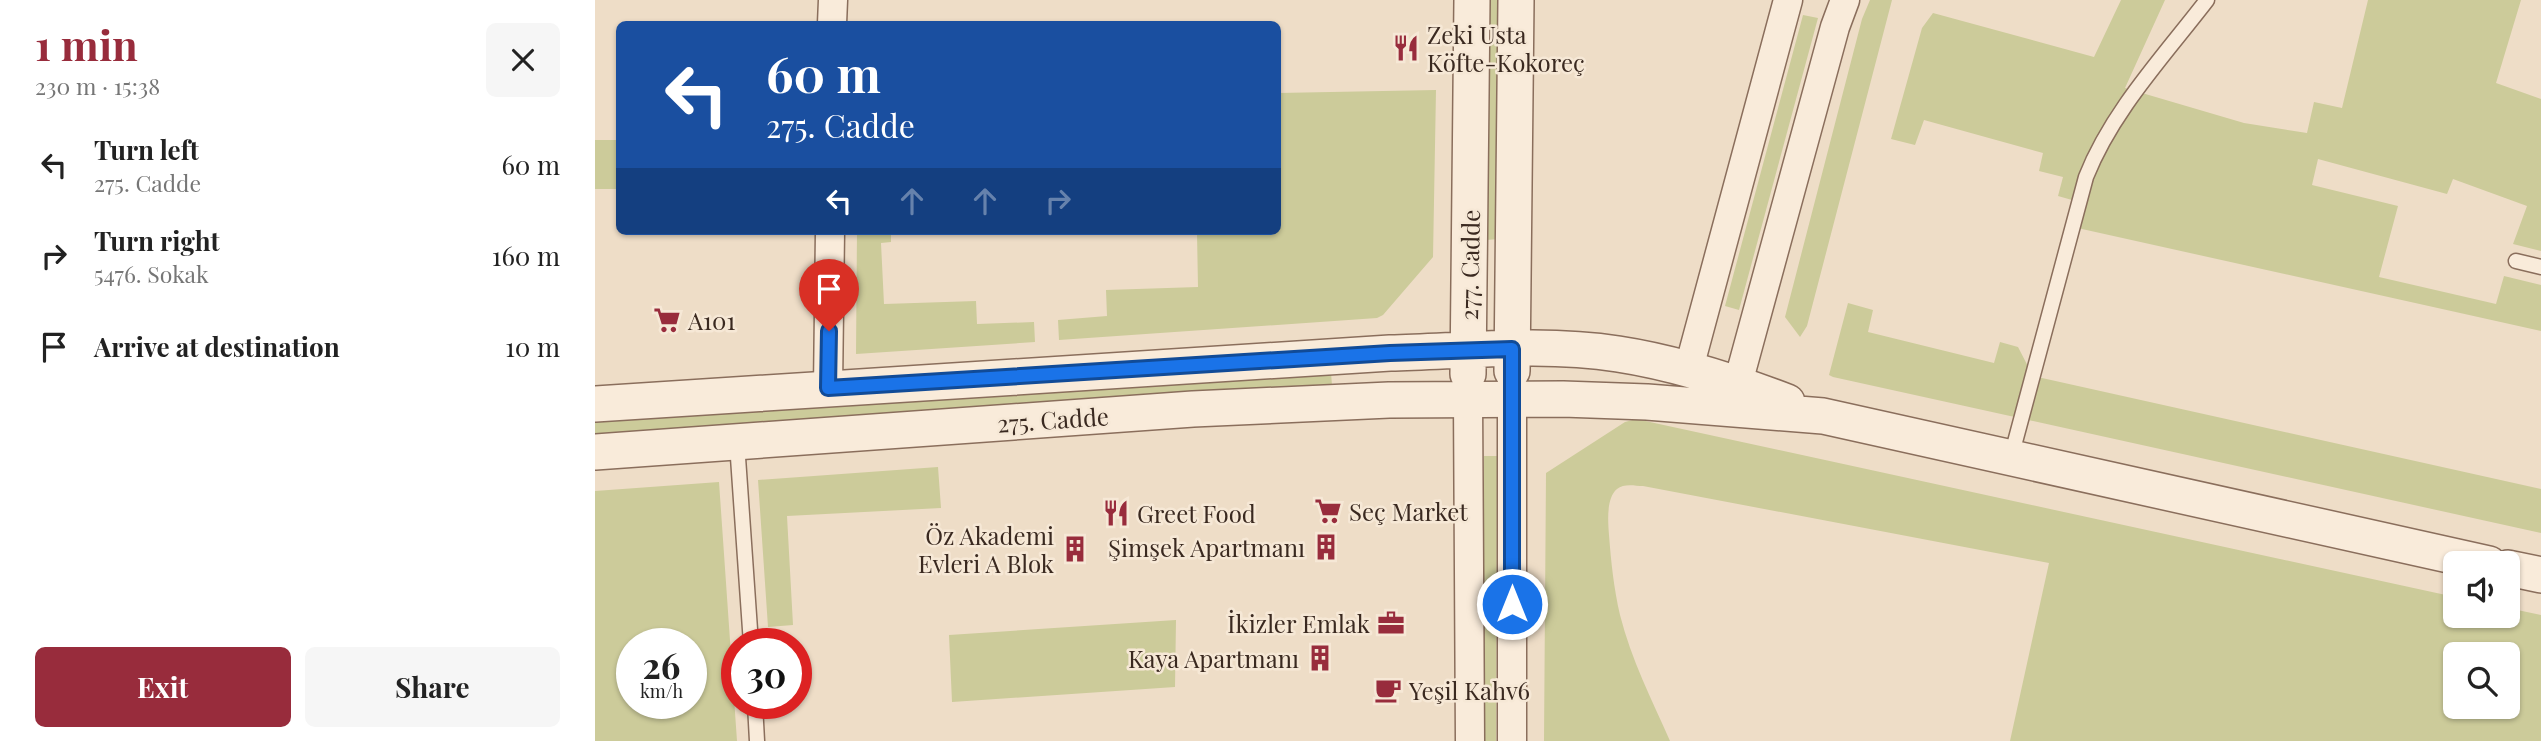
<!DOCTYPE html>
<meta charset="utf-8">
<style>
body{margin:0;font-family:"Playfair Display",serif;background:#f6f6f6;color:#222;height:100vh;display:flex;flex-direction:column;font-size:26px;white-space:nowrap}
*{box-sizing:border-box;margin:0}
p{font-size:23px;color:#767676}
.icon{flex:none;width:38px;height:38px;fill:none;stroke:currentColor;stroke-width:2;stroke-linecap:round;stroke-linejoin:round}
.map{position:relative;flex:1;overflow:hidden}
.sheet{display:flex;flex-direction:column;background:#fff;width:595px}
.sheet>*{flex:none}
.banner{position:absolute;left:21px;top:21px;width:665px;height:214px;border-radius:10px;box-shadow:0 2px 5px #0004;background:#1a4fa0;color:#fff;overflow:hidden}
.tools{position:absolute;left:1848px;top:551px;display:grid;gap:14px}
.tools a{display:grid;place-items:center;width:77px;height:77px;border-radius:10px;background:#fff;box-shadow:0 2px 5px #0004;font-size:35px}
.speed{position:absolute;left:21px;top:628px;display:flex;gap:14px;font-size:35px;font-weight:700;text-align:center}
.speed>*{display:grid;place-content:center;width:91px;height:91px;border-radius:50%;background:#fff;box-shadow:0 2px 5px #0004;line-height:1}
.speed small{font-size:18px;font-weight:400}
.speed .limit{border:10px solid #d22;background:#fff;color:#111}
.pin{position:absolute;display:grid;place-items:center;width:60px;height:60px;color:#fff;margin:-72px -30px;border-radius:50% 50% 50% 0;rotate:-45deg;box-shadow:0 0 7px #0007}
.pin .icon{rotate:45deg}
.me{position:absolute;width:77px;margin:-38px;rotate:0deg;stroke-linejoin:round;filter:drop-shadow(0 0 5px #0008)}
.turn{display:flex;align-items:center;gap:24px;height:147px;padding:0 35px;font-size:32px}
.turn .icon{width:91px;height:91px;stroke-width:2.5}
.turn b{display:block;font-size:49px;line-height:60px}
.lanes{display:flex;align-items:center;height:66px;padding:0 35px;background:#0003;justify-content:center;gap:35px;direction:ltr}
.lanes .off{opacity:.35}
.round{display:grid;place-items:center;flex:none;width:74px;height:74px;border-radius:10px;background:#f6f6f6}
.summary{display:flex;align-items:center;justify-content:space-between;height:119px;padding:0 35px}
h1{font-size:42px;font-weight:700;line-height:52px;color:#982c3c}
.cta{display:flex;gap:14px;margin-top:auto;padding:14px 35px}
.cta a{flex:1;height:80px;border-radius:10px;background:#982c3c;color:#fff;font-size:28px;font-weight:700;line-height:80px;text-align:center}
.cta a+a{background:#f6f6f6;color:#222}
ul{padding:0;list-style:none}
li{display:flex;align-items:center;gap:21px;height:91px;padding:0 35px}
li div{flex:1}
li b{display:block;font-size:26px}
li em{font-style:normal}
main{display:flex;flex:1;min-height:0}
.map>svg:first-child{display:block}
.green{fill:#cccb9a;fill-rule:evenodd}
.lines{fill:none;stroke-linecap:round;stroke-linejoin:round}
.service-casing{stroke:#8a6e5c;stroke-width:17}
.minor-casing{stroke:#8a6e5c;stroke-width:31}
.tertiary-casing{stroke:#8a6e5c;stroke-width:38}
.service{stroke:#f9ebda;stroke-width:14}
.minor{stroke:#f9ebda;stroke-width:28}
.tertiary{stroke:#f9ebda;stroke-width:35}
.route-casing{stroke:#114b97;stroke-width:18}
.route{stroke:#1a73e8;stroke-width:12}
.labels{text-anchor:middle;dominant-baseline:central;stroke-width:5;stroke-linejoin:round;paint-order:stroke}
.poi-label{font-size:24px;fill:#3a2920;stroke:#f6e8d6;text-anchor:start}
.street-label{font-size:24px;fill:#3a2920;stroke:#f6e8d6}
</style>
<main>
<section class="sheet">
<div class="summary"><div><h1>1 min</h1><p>230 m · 15:38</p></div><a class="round"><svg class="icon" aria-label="close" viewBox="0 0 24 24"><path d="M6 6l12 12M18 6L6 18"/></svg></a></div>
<ul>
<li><svg class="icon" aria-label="left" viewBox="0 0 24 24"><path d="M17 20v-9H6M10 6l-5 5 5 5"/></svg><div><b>Turn left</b><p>275. Cadde</p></div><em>60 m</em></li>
<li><svg class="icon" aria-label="right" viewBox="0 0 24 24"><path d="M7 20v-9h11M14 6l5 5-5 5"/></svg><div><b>Turn right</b><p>5476. Sokak</p></div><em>160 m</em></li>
<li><svg class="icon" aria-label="arrive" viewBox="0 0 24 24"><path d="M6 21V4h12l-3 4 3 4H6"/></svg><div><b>Arrive at destination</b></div><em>10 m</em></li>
</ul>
<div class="cta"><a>Exit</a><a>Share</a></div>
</section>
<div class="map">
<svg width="1946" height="741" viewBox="0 0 1946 741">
<rect width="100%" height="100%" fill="#eeddc7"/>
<!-- green -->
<path class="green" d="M893,0H907L904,239L891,240Z
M1275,0H1297L1212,326L1205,337L1190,317L1267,19Z
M1526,0H1570L1530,88L1649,123L1712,133L1719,102L1747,108L1773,0H1926L1901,83L1946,99V251L1918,244L1932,206L1858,179L1852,194L1723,159L1717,185L1803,206L1784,277L1901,304L1909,276L1946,285V331L1478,227L1484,202L1463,196L1468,177L1444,171L1448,153L1329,120L1320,145L1296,139L1327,28L1338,13L1499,57Z
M1208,15L1223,18L1144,310L1130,306Z
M841,90L838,257L788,315L782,318L464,340L463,320L512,316L511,290L603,287L602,233L594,231H682L683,93Z
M0,140H24V189H0Z
M262,231H296V242L286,243L289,304L381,301L382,324L439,322L440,342L261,354Z
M1253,303L1278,310L1273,332L1399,363L1405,342L1423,347L1438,376L1946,489V533L1238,377L1234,375Z
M736,372L737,386L0,437V422Z
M1041,419L1860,597V616H1913V608L1946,615V741H1415L1454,563L1048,486C1040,486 1029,483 1022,489C1011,498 1013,522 1014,535C1016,562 1019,589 1025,615C1036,659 1057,700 1075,741H949L951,473L1030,422ZM1860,654H1913V707H1860Z
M889,456H902L901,741H887Z
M343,467L346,508L192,516L198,625L173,627L163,480Z
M124,482L142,741H0V491ZM37,644H96V704H37Z
M581,620L580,687L357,702L354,635Z"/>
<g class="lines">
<!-- service casing -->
<g class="service-casing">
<path id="service" d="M1921,261L1946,267
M142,443L156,644
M1416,457L1491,177C1517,111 1569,56 1612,0
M160,704L162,741"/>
</g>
<!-- minor casing -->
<g class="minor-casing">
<path id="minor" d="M237,24L238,0
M1094,368L1193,0
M1143,383L1240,27L1250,0
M233,388L235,231
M873,400L875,741
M917,741V399"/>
</g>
<!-- tertiary casing -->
<g class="tertiary-casing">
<path id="tertiary" d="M917,371L921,0
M873,374L877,0
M0,404L795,353C870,351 949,342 1023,354C1082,363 1137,381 1192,402
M0,452L598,409L794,400L968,399L1052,402L1228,416L1894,564
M1913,568L1946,575"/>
</g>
<!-- service -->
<use href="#service" class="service"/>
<!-- minor -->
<use href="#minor" class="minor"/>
<!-- tertiary -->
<use href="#tertiary" class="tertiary"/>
</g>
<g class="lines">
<!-- route casing -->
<g class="route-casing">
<path id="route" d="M234,331L233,388L795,353L917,349V604"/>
</g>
<!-- route -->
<use href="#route" class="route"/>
</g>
<!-- icons -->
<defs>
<g id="restaurant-bare" transform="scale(2.1)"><path d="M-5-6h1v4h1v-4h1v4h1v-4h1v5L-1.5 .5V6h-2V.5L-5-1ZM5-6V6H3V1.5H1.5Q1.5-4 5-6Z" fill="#982c3c" stroke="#f6e8d6" stroke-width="2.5" paint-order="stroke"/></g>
<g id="supermarket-bare" transform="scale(2.1)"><path d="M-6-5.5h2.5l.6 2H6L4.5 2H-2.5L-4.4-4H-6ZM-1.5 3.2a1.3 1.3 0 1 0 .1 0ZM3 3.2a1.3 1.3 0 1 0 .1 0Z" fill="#982c3c" stroke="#f6e8d6" stroke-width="2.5" paint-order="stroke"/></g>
<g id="building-bare" transform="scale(2.1)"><path d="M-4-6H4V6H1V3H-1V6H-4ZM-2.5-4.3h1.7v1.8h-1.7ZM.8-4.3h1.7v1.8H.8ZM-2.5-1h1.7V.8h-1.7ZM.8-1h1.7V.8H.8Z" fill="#982c3c" stroke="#f6e8d6" stroke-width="2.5" paint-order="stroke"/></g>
<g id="office-bare" transform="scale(2.1)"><path d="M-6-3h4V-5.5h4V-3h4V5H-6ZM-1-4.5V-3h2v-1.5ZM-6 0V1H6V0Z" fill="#982c3c" stroke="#f6e8d6" stroke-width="2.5" paint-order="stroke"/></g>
<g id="cafe-bare" transform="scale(2.1)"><path d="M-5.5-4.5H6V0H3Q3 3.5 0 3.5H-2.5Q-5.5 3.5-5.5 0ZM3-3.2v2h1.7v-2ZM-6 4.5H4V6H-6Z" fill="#982c3c" stroke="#f6e8d6" stroke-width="2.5" paint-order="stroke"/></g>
</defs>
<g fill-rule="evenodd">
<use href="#restaurant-bare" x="811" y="48"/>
<use href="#supermarket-bare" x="72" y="320"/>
<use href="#supermarket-bare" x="733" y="511"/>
<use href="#restaurant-bare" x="521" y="513"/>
<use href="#building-bare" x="731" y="547"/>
<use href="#building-bare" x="480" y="549"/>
<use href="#office-bare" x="796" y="623"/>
<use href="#building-bare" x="725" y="658"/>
<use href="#cafe-bare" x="793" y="690"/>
</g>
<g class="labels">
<!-- poi labels -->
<g class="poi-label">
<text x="832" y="34">Zeki Usta<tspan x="832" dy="28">Köfte-Kokoreç</tspan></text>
<text x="93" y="320">A101</text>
<text x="754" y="511">Seç Market</text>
<text x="542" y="513">Greet Food</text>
<text x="459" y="535" text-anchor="end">Öz Akademi<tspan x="459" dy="28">Evleri A Blok</tspan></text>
<text x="710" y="547" text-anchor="end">Şimşek Apartmanı</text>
<text x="775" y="623" text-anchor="end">İkizler Emlak</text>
<text x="704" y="658" text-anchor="end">Kaya Apartmanı</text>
<text x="814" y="690">Yeşil Kahv6</text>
</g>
<!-- street labels -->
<g class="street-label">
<text transform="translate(874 265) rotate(-89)">277. Cadde</text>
<text transform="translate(458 419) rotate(-4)">275. Cadde</text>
</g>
</g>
</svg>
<div class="tools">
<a><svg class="icon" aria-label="sound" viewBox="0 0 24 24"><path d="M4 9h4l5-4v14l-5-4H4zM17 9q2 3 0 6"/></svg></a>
<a><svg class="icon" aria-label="search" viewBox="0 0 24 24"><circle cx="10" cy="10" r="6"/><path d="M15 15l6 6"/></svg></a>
</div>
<div class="speed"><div>26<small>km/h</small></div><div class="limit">30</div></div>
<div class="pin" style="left:234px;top:331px;background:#d93025"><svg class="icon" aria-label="arrive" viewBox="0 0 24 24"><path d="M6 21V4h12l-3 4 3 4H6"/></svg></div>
<svg class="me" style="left:917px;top:604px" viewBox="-20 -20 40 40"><circle r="17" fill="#1a73e8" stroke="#fff" stroke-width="3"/><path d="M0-11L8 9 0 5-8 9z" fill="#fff"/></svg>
<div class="banner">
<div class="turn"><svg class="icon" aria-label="left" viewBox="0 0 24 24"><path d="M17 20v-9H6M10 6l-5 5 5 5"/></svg><div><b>60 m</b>275. Cadde</div></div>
<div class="lanes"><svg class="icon" aria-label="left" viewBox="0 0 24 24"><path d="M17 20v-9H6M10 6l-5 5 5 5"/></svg><svg class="icon off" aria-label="ahead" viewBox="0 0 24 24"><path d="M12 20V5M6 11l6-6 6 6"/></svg><svg class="icon off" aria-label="ahead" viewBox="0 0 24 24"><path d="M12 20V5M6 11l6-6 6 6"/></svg><svg class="icon off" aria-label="right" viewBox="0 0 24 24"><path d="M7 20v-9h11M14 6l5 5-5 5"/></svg></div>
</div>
</div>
</main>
